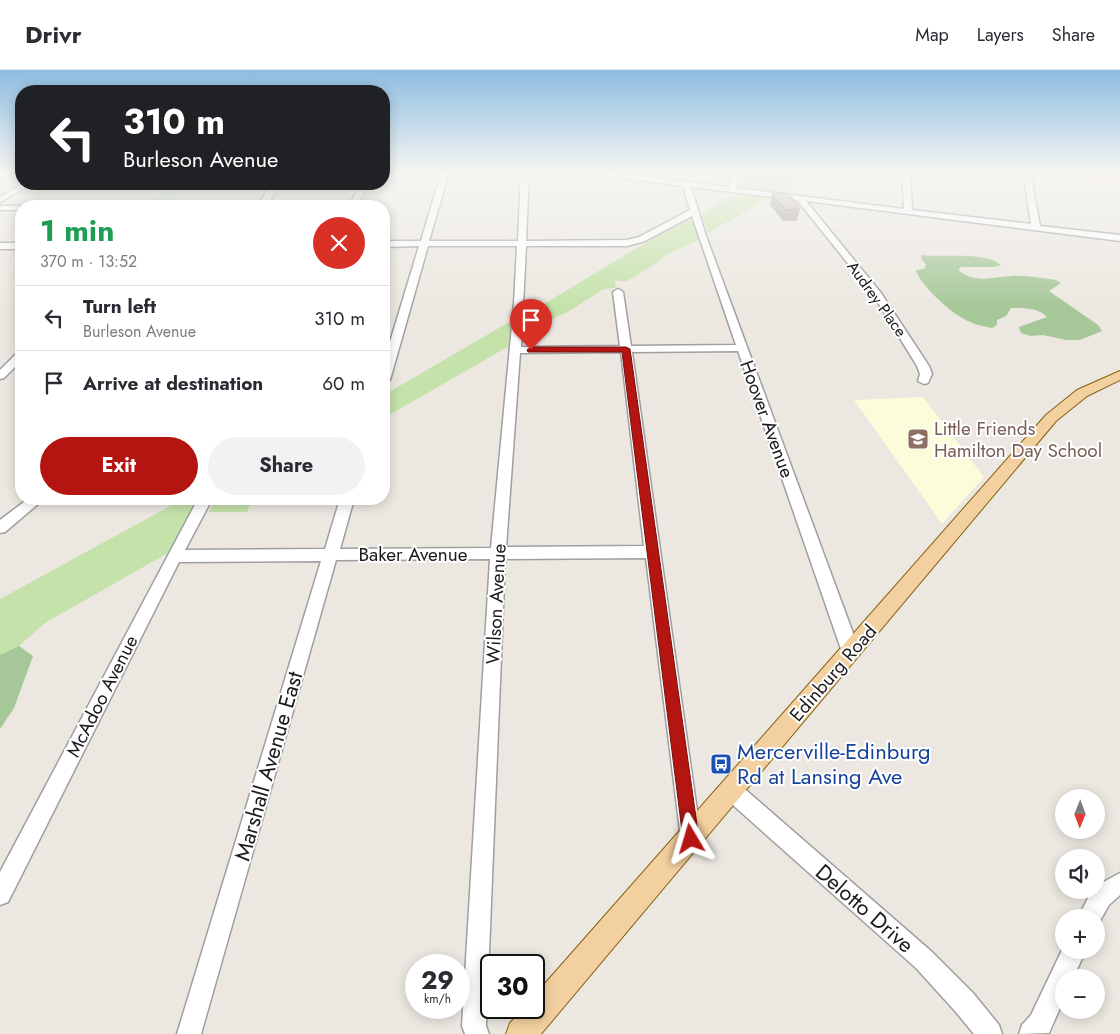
<!DOCTYPE html>
<meta charset="utf-8">
<style>
body{margin:0;font-family:Jost,sans-serif;background:#f2f2f3;color:#2b2b33;height:100vh;display:flex;flex-direction:column;font-size:19px;white-space:nowrap}
*{box-sizing:border-box;margin:0}
p{font-size:16px;color:#7c7c81}
.icon{flex:none;width:28px;height:28px;fill:none;stroke:currentColor;stroke-width:2;stroke-linecap:round;stroke-linejoin:round}
.map{position:relative;flex:1;overflow:hidden}
.sheet{position:absolute;left:15px;top:130px;width:375px;height:305px;display:flex;flex-direction:column;background:#fff;border-radius:20px;box-shadow:0 2px 12px #0003}
.sheet>*{flex:none}
.top-card{position:absolute;left:15px;top:15px;width:375px;height:105px;border-radius:20px;box-shadow:0 2px 12px #0003;background:#202124;color:#fff;overflow:hidden}
.needle{width:32px;rotate:181deg}
.controls{position:absolute;left:1055px;top:719px;display:grid;gap:10px}
.controls a{display:grid;place-items:center;width:50px;height:50px;border-radius:50%;background:#fff;box-shadow:0 2px 12px #0003;font-size:25px}
.speed{position:absolute;left:405px;top:884px;display:flex;gap:10px;font-size:25px;font-weight:700;text-align:center}
.speed>*{display:grid;place-content:center;width:65px;height:65px;border-radius:50%;background:#fff;box-shadow:0 2px 12px #0003;line-height:1}
.speed small{font-size:12px;font-weight:400}
.speed .limit{border:2px solid #111;border-radius:8px;background:#fff;color:#111}
.pin{position:absolute;display:grid;place-items:center;width:42px;height:42px;color:#fff;margin:-51px -21px;border-radius:50% 50% 50% 0;rotate:-45deg;box-shadow:0 0 5px #0007}
.pin .icon{rotate:45deg}
.me{position:absolute;width:55px;margin:-28px;rotate:353deg;stroke-linejoin:round;filter:drop-shadow(0 0 4px #0008)}
.turn{display:flex;align-items:center;gap:18px;height:105px;padding:0 25px;font-size:22px}
.turn .icon{width:65px;height:65px;stroke-width:2.5}
.turn b{display:block;font-size:35px;line-height:42px}
.round{display:grid;place-items:center;flex:none;width:52px;height:52px;border-radius:26px;background:#f2f2f3}
.overview{display:flex;align-items:center;justify-content:space-between;height:85px;padding:0 25px}
h1{font-size:30px;font-weight:700;line-height:38px;color:#1e9e55}
.cta{display:flex;gap:10px;margin-top:auto;padding:10px 25px}
.cta a{flex:1;height:58px;border-radius:30px;background:#b51511;color:#fff;font-size:20px;font-weight:700;line-height:58px;text-align:center}
.cta a+a{background:#f2f2f3;color:#2b2b33}
ul{padding:0;list-style:none}
li{display:flex;align-items:center;gap:15px;height:65px;padding:0 25px;border-top:1px solid #e1e1e2}
li div{flex:1}
li b{display:block;font-size:19px}
li em{font-style:normal}
header{display:flex;align-items:center;gap:30px;box-sizing:border-box;height:70px;padding:0 25px;background:#fff;border-bottom:1px solid #e1e1e2}
header strong{font-size:24px}
nav{display:flex;gap:28px;margin-inline-start:auto;font-size:18px}
.map>svg:first-child{display:block}
.commercial{fill:#ecd3d1}
.education{fill:#fbfcda}
.grass{fill:#c5e2aa}
.forest{fill:#a6c899}
.park{fill:#c0f3c5}
.parking{fill:#dfdfdf}
.lines{fill:none;stroke-linecap:round;stroke-linejoin:round}
.minor-casing{stroke:#9f9f9f;stroke-width:3}
.major-casing{stroke:#85600d;stroke-width:2}
.minor{fill:#fff;fill-rule:evenodd}
.major{fill:#f3d09f;fill-rule:evenodd}
.wall{fill:#a19b96}
.building{fill:#bbb4ae;stroke:#837e7a}
.route{fill:#b51511;stroke:#760e0b}
.labels{text-anchor:middle;dominant-baseline:central;stroke-width:4;stroke-linejoin:round;paint-order:stroke}
.far-street-label{font-size:16px;fill:#1b1b1b;stroke:#fff}
.street-label{font-size:19px;fill:#1b1b1b;stroke:#fff}
.education-label{font-size:19px;fill:#785e54;stroke:#fff;text-anchor:start}
.near-transit-label{font-size:22px;fill:#164399;stroke:#fff;text-anchor:start}
.near-street-label{font-size:22px;fill:#1b1b1b;stroke:#fff}
</style>
<header>
<strong>Drivr</strong>
<nav><a>Map</a><a>Layers</a><a>Share</a></nav>
</header>
<div class="map">
<svg width="1120" height="964" viewBox="0 0 1120 964">
<rect width="100%" height="100%" fill="#ece8e1"/>
<!-- commercial -->
<path class="commercial" d="M1012,103H1120V116Z"/>
<!-- education -->
<path class="education" d="M923,327L984,407L942,454L854,330Z"/>
<!-- grass -->
<path class="grass" d="M745,103H809L777,123L740,118Z
M737,123L771,127L708,163L702,144Z
M686,150L693,151L699,170L665,185L660,191L627,211H615L616,218L604,219L566,243L524,260L525,245C579,214 631,180 686,150Z
M511,251L509,276L384,348V339L389,322Z
M183,429H196L168,483L45,553L19,576L0,585V529Z
M216,429H257L252,431L247,442H209Z"/>
<!-- forest -->
<path class="forest" d="M922,185C943,188 985,181 1001,195L994,197H961L958,200C976,214 991,207 1012,206C1026,205 1041,208 1056,210L1061,213L1049,221L1098,255L1102,261L1080,270H1066L1043,265L1030,266L1021,263L1019,257L1047,247C1037,237 1024,238 1011,238L1006,246L997,250V255L992,258C981,256 969,253 959,246C947,239 918,212 916,200L924,199L926,195L921,188Z
M19,576L33,586L14,638L0,659V585Z"/>
<!-- park -->
<path class="park" d="M162,122H182L168,136H148Z"/>
<!-- parking -->
<path class="parking" d="M1039,103H1082L1120,108V112Z"/>
<g class="lines">
<!-- minor casing -->
<g class="minor-casing">
<path id="minor" d="M441,103H449L429,171H518L521,103H529L526,171L627,170L639,167L690,140L683,116L596,105L592,103H615L729,117L734,103H742L736,118L904,139L902,103H910L912,140L1031,154L1024,108L996,103L1027,104L1031,106L1040,156L1120,165V171L806,131L881,223L929,296L932,304L928,313L924,314L918,311L920,304L917,296L874,226L797,130L691,117L706,166L860,582L857,587L851,589L845,587L842,582L738,281L632,282L701,769L698,776L691,779L684,776L681,769L646,488L505,489L486,956L489,964H465L462,956L490,489L336,490L201,964H177L321,491L179,492L8,832L0,835V802L198,429H212L185,480L325,479L340,429H354L340,479L491,478L514,234L517,176H428L390,310L384,313V292L419,176L384,177V171H421ZM692,146L736,275L631,276L623,222L618,219L613,222L620,276L521,277L526,176H627L645,171ZM621,282L644,476L506,477L520,283Z
M22,114H31L0,132V127Z
M271,114H279V117L266,136H258Z
M360,114H368L357,136H349Z
M0,136H24H21V140H0Z
M0,173H21V179H0Z
M21,282V291L4,308L0,309V300L17,283Z
M28,429H44L5,462L0,463V450Z
M732,711L739,714L932,882L973,923L999,955L1002,964H974L955,941L916,898L725,728L722,721L725,714Z
M1120,803V825L1109,835L1097,856L1096,848H1078L1092,820H1096V816Z
M1064,876V880H1086L1073,908H1064V929L1049,963L1019,964L1022,955L1031,945Z"/>
</g>
<!-- major casing -->
<g class="major-casing">
<path id="major" d="M1120,301V310L1087,326L1056,351L541,964H506L510,953L524,938H534V926L1046,345L1077,320Z"/>
</g>
<!-- minor -->
<use href="#minor" class="minor"/>
<!-- major -->
<use href="#major" class="major"/>
</g>
<!-- wall -->
<path class="wall" d="M772,124L800,139L797,151H783L770,135Z"/>
<!-- building -->
<path class="building" d="M788,123L800,139L786,140L772,124Z"/>
<!-- sky -->
<linearGradient id="sky" x2="0" y2="1"><stop stop-color="#8dbde1"/><stop offset="0.43" stop-color="#f6f5f2"/><stop offset="1" stop-color="#f6f5f2" stop-opacity="0"/></linearGradient>
<rect width="1120" height="238" fill="url(#sky)"/>
<!-- route -->
<path class="route" d="M531,277H626L630,279L699,769L696,774L691,777L685,774L683,769L622,282H528L527,280Z"/>
<!-- icons -->
<defs>
<g id="school-square" transform="scale(1.125)"><rect x="-9" y="-9" width="18" height="18" rx="4" fill="#8d6e63" stroke="#fff"/><path d="M0-5L7-2L0 1L-7-2ZM-4 1L0 2.5L4 1V4Q0 6-4 4Z" fill="#fff"/></g>
<g id="bus-square" transform="scale(1.125)"><rect x="-9" y="-9" width="18" height="18" rx="4" fill="#1a4fb4" stroke="#fff"/><path d="M-5-6H5V4H4V6H2V4H-2V6H-4V4H-5ZM-3.5-4V0h7V-4ZM-3.5 1.2v1.5H-2V1.2ZM2 1.2v1.5H3.5V1.2Z" fill="#fff"/></g>
</defs>
<g fill-rule="evenodd">
<use href="#school-square" x="918" y="369"/>
<use href="#bus-square" x="721" y="694"/>
</g>
<g class="labels">
<!-- far-street labels -->
<g class="far-street-label">
<text transform="translate(877 229) rotate(54)">Audrey Place</text>
</g>
<!-- street labels -->
<g class="street-label">
<text transform="translate(767 349) rotate(70)">Hoover Avenue</text>
<text x="413" y="484">Baker Avenue</text>
<text transform="translate(496 534) rotate(-87)">Wilson Avenue</text>
<text transform="translate(833 603) rotate(-49)">Edinburg Road</text>
<text transform="translate(102 626) rotate(-63)">McAdoo Avenue</text>
</g>
<!-- education labels -->
<g class="education-label">
<text x="934" y="358">Little Friends<tspan x="934" dy="22">Hamilton Day School</tspan></text>
</g>
<!-- near-transit labels -->
<g class="near-transit-label">
<text x="737" y="681">Mercerville-Edinburg<tspan x="737" dy="25">Rd at Lansing Ave</tspan></text>
</g>
<!-- near-street labels -->
<g class="near-street-label">
<text transform="translate(268 696) rotate(-74)">Marshall Avenue East</text>
<text transform="translate(865 838) rotate(41)">Delotto Drive</text>
</g>
</g>
</svg>
<div class="controls">
<a><svg class="needle" viewBox="-14 -14 28 28"><path d="M0-13l5 13h-10z" fill="#e53935"/><path d="M0 13l5-13h-10z" fill="#7c7c81"/></svg></a>
<a><svg class="icon" aria-label="sound" viewBox="0 0 24 24"><path d="M4 9h4l5-4v14l-5-4H4zM17 9q2 3 0 6"/></svg></a>
<a>+</a>
<a>−</a>
</div>
<div class="speed"><div>29<small>km/h</small></div><div class="limit">30</div></div>
<div class="pin" style="left:531px;top:280px;background:#d93025"><svg class="icon" aria-label="arrive" viewBox="0 0 24 24"><path d="M6 21V4h12l-3 4 3 4H6"/></svg></div>
<svg class="me" style="left:691px;top:769px" viewBox="-20 -20 40 40"><path d="M0-17L14 15 0 8-14 15z" fill="#b51511" stroke="#fff" stroke-width="4"/></svg>
<div class="top-card">
<div class="turn"><svg class="icon" aria-label="left" viewBox="0 0 24 24"><path d="M17 20v-9H6M10 6l-5 5 5 5"/></svg><div><b>310 m</b>Burleson Avenue</div></div>
</div>
<section class="sheet">
<div class="overview"><div><h1>1 min</h1><p>370 m · 13:52</p></div><a class="round" style="background:#d93025;color:#fff"><svg class="icon" aria-label="close" viewBox="0 0 24 24"><path d="M6 6l12 12M18 6L6 18"/></svg></a></div>
<ul>
<li><svg class="icon" aria-label="left" viewBox="0 0 24 24"><path d="M17 20v-9H6M10 6l-5 5 5 5"/></svg><div><b>Turn left</b><p>Burleson Avenue</p></div><em>310 m</em></li>
<li><svg class="icon" aria-label="arrive" viewBox="0 0 24 24"><path d="M6 21V4h12l-3 4 3 4H6"/></svg><div><b>Arrive at destination</b></div><em>60 m</em></li>
</ul>
<div class="cta"><a>Exit</a><a>Share</a></div>
</section>
</div>
